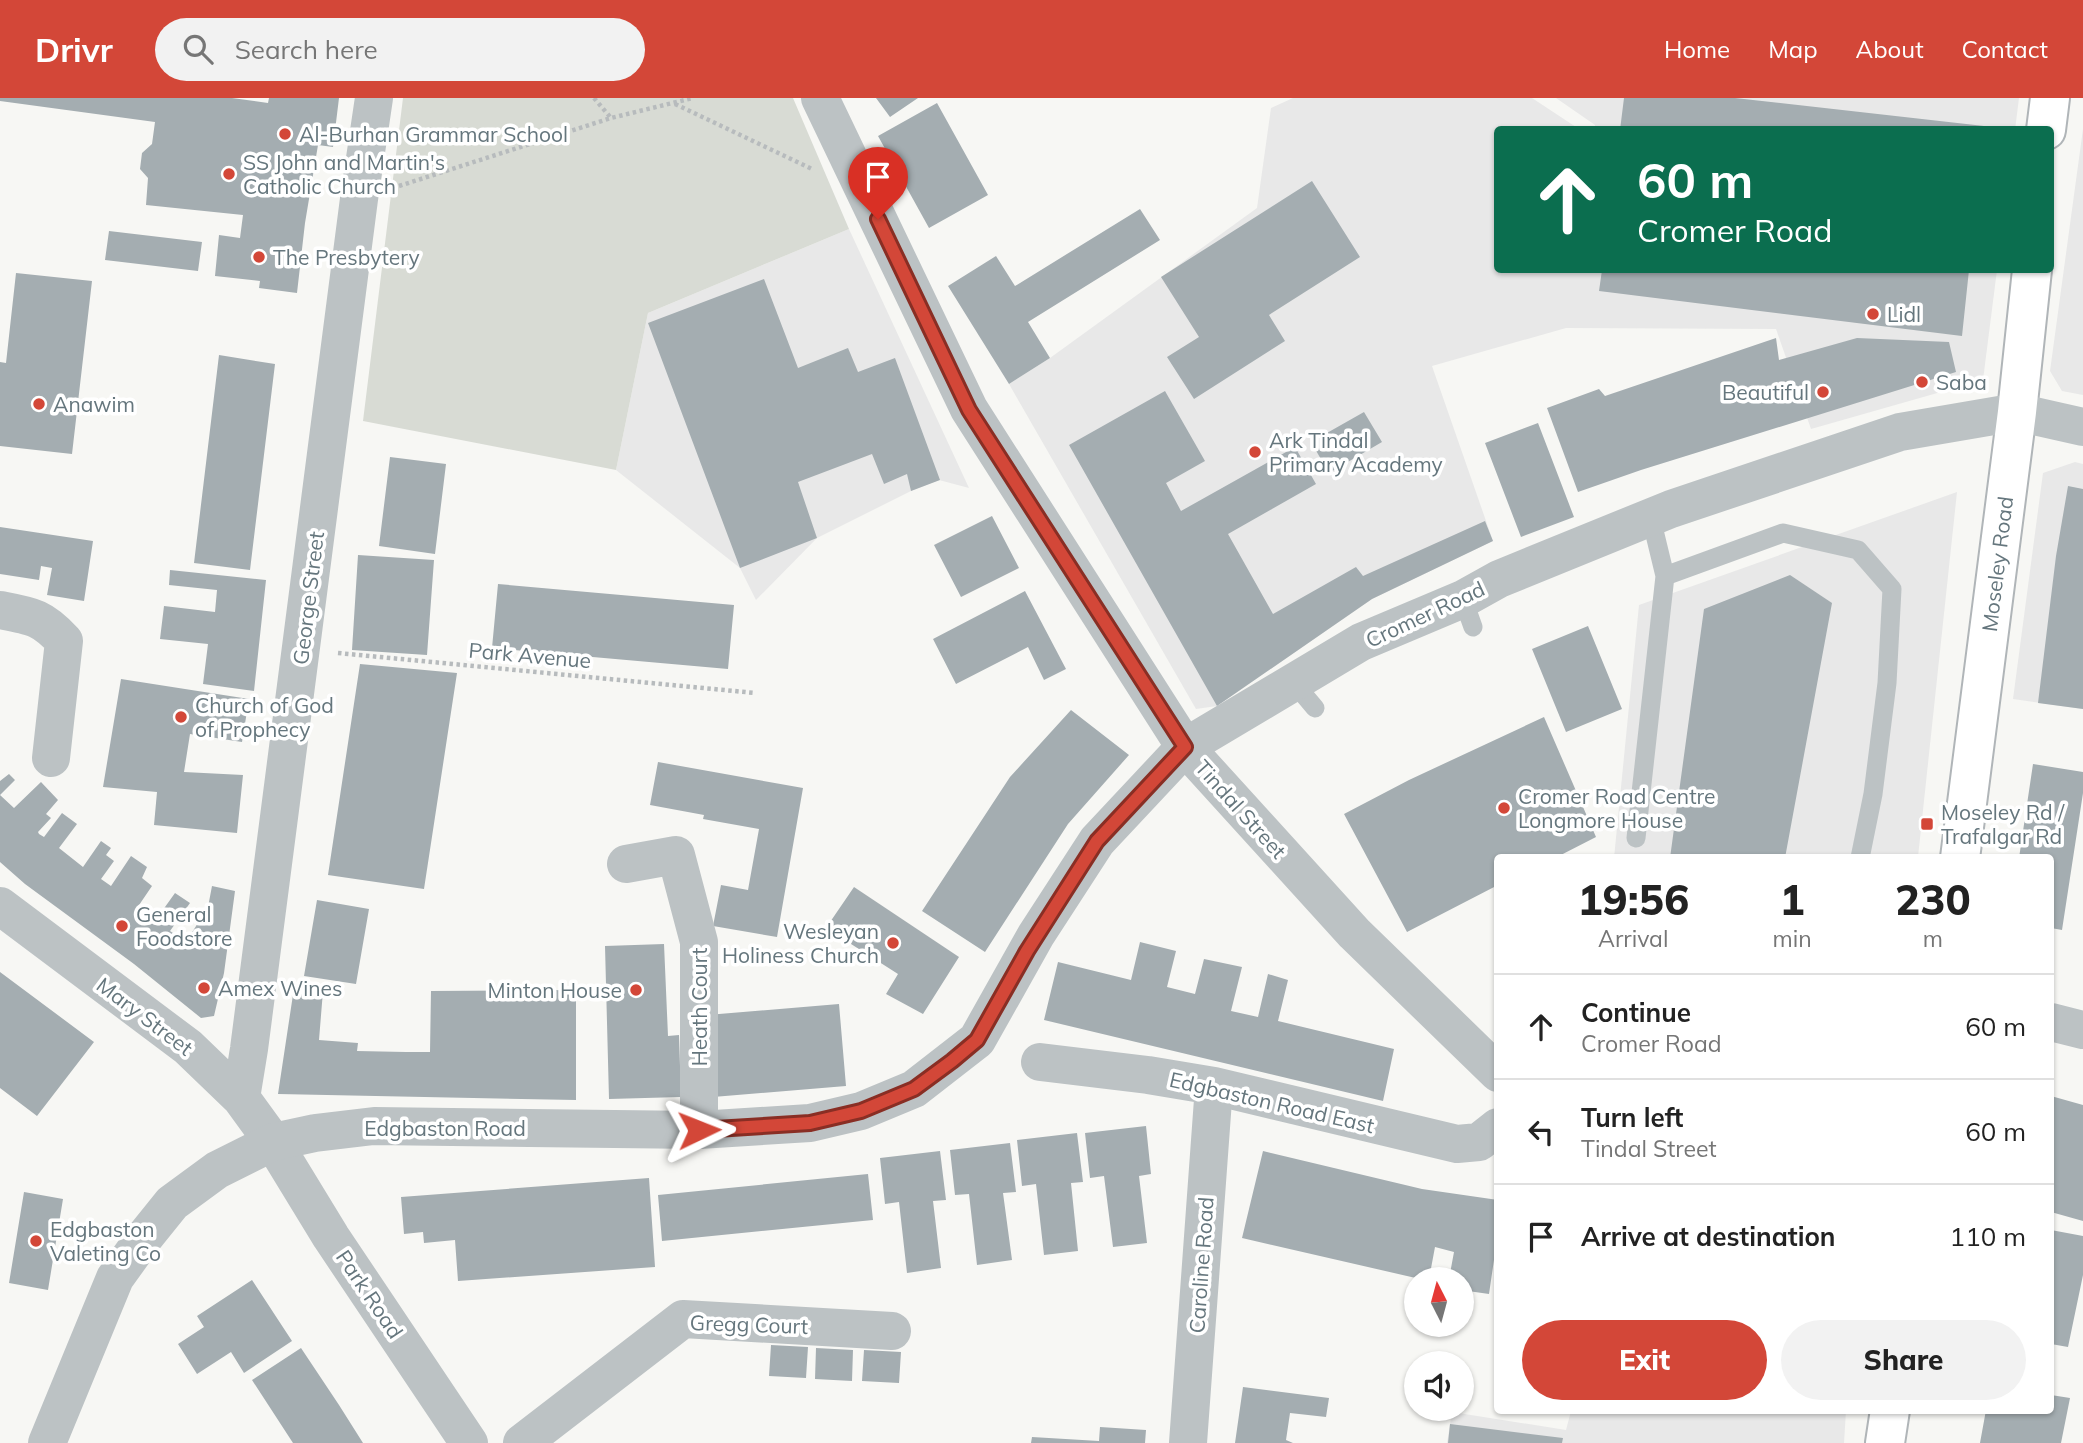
<!DOCTYPE html>
<style>
body{margin:0;font-family:Mulish,sans-serif;background:#f2f2f2;color:#222;height:100vh;display:flex;flex-direction:column;font-size:26px;white-space:nowrap}
*{box-sizing:border-box;margin:0}
p{font-size:23px;color:#767676}
.icon{flex:none;width:38px;height:38px;fill:none;stroke:currentColor;stroke-width:2;stroke-linecap:round;stroke-linejoin:round}
.map{position:relative;flex:1;overflow:hidden}
.details{position:absolute;left:1494px;top:756px;width:560px;height:560px;display:flex;flex-direction:column;background:#fff;border-radius:7px;box-shadow:0 2px 5px #0004}
.details>*{flex:none}
.top-card{position:absolute;left:1494px;top:28px;width:560px;height:147px;border-radius:7px;box-shadow:0 2px 5px #0004;background:#0b6e4f;color:#fff;overflow:hidden}
.needle{width:46px;rotate:354deg}
.fabs{position:absolute;left:1404px;top:1169px;display:grid;gap:14px}
.fabs a{display:grid;place-items:center;width:70px;height:70px;border-radius:50%;background:#fff;box-shadow:0 2px 5px #0004;font-size:35px}
.pin{position:absolute;display:grid;place-items:center;width:60px;height:60px;color:#fff;margin:-72px -30px;border-radius:50% 50% 50% 0;rotate:-45deg;box-shadow:0 0 7px #0007}
.pin .icon{rotate:45deg}
.me{position:absolute;width:77px;margin:-38px;rotate:88deg;stroke-linejoin:round;filter:drop-shadow(0 0 5px #0008)}
.turn{display:flex;align-items:center;gap:24px;height:147px;padding:0 28px;font-size:32px}
.turn .icon{width:91px;height:91px;stroke-width:2.5}
.turn b{display:block;font-size:49px;line-height:60px}
.eta{display:flex;justify-content:space-evenly;align-items:center;height:119px;text-align:center}
.eta b{font-size:42px;font-weight:800;line-height:49px}
.action{display:flex;gap:14px;margin-top:auto;padding:14px 28px}
.action a{flex:1;height:80px;border-radius:42px;background:#d34738;color:#fff;font-size:28px;font-weight:800;line-height:80px;text-align:center}
.action a+a{background:#f2f2f2;color:#222}
ul{padding:0;list-style:none}
li{display:flex;align-items:center;gap:21px;height:105px;padding:0 28px;border-top:2px solid #e0e0e0}
li div{flex:1}
li b{display:block;font-size:26px}
li em{font-style:normal}
header{display:flex;align-items:center;gap:42px;box-sizing:border-box;height:98px;padding:0 35px;background:#d34738;color:#fff}
header strong{font-size:33px}
nav{display:flex;gap:38px;margin-inline-start:auto;font-size:24px}
.search{width:490px;height:63px;background:#f2f2f2;display:flex;align-items:center;gap:18px;box-sizing:border-box;padding:0 24px;border-radius:38px;color:#767676;font-size:26px}
.map>svg:first-child{display:block}
.built{fill:#e8e8e8}
.green{fill:#d8dbd4}
.building{fill:#a4adb1}
.lines{fill:none;stroke-linecap:round;stroke-linejoin:round}
.trunk-casing{stroke:#b0b5b8;stroke-width:42}
.path{stroke:#b7bbbd;stroke-width:4.5;stroke-dasharray:3.5 3.5;stroke-linecap:butt}
.service{stroke:#bcc2c4;stroke-width:19}
.minor{stroke:#bcc2c4;stroke-width:38}
.tertiary{stroke:#bcc2c4;stroke-width:38}
.trunk{stroke:#fff;stroke-width:38}
.route-casing{stroke:#892e24;stroke-width:18}
.route{stroke:#d34738;stroke-width:12}
.poi-dot{fill:#d34738;stroke:#fff;stroke-width:2.5}
.labels{text-anchor:middle;dominant-baseline:central;stroke-width:7;stroke-linejoin:round;paint-order:stroke}
.poi-label{font-size:21px;fill:#65767d;stroke:#fff;text-anchor:start}
.street-label{font-size:21px;fill:#65767d;stroke:#fff}
</style>
<header>
<strong>Drivr</strong>
<div class="search"><svg class="icon" aria-label="search" viewBox="0 0 24 24"><circle cx="10" cy="10" r="6"/><path d="M15 15l6 6"/></svg>Search here</div>
<nav><a>Home</a><a>Map</a><a>About</a><a>Contact</a></nav>
</header>
<div class="map">
<svg width="2083" height="1345" viewBox="0 0 2083 1345">
<rect width="100%" height="100%" fill="#f7f7f4"/>
<!-- built -->
<path class="built" d="M1293,0H1532L1579,31L1498,32V172H1997L1983,282L1811,331L1776,231L1566,230L1432,268L1493,443L1372,501L1217,608L1196,611L1009,286L1050,260L1257,110L1271,10Z
M1556,0H2019L2015,32L1595,31V27Z
M2083,31V297L2062,293L2050,273Z
M849,131L969,390L939,382L911,393L817,440L756,502L740,470L616,372L648,215Z
M2075,364L2083,366V611L2013,601L2043,375Z
M1957,394L1918,759L1614,760L1639,507Z
M1571,1313H1846L1844,1345H1447L1452,1314L1566,1332Z"/>
<!-- green -->
<path class="green" d="M403,0H793L849,131L648,215L616,372L363,323Z"/>
<!-- building -->
<path class="building" d="M0,0H232L268,5L269,0H339L333,49L318,47L305,125L297,195L259,190L260,183L215,178L219,137L240,140L243,117L146,107L148,80L140,71L142,55L152,46L155,24L0,3Z
M876,0H918L890,19Z
M1624,0H1735L1984,28L1983,32H1620Z
M937,5L988,97L929,130L878,38Z
M1312,83L1360,159L1269,217L1285,243L1194,301L1167,259L1199,239L1161,179Z
M1140,111L1160,142L1028,224L1050,260L1009,286L948,188L996,158L1015,188Z
M109,133L202,144L198,173L105,162Z
M1602,172H1969L1962,238L1599,193Z
M16,175L92,183L72,356L0,348V264L6,265Z
M764,181L798,270L848,250L858,274L895,260L940,382L911,393L907,376L884,386L872,356L798,384L817,440L740,470L648,225Z
M1776,240L1779,262L1857,240L1949,244L1956,274L1641,372L1578,394L1547,310L1599,291L1605,298Z
M219,257L275,266L250,472L194,465Z
M1165,293L1205,363L1166,385L1181,413L1295,349L1316,386L1228,436L1273,516L1356,469L1363,478L1485,423L1493,443L1372,501L1217,608L1069,347Z
M1364,314L1382,344L1329,375L1311,344Z
M1538,325L1574,419L1521,439L1485,345Z
M390,359L446,366L435,456L379,448Z
M2068,388L2083,391V611L2038,605L2056,458Z
M992,418L1019,470L961,499L934,447Z
M0,429L93,443L84,503L47,497L52,470L41,468L39,482L0,476Z
M358,457L434,462L427,557L352,552Z
M170,472L266,482L254,593L203,586L208,546L160,541L164,508L215,514L217,492L169,487Z
M1790,477L1832,505L1785,760H1670L1704,511Z
M498,486L734,507L728,571L492,550Z
M1025,493L1066,571L1044,582L1028,549L956,586L933,541Z
M1588,528L1622,611L1566,634L1532,551Z
M360,566L457,575L424,791L328,777Z
M121,581L249,601L242,644L190,636L184,674L243,677L237,735L154,727L157,694L103,689Z
M1071,612L1129,657L1068,726L985,854L922,813L1010,679Z
M1544,619L1596,739L1555,760H1498V787L1407,834L1344,716L1409,682Z
M658,664L803,690L777,839L713,828L721,787L748,792L759,731L703,721L704,717L650,707Z
M2033,666L2083,674V695L2062,832L2051,830V760H2019Z
M9,676L15,682L0,697V683Z
M41,684L58,702L46,716L51,720L38,734L39,736L44,739L62,715L77,726L59,750L83,769L101,743L111,750L106,757L114,763L101,781L111,788L131,758L147,769L142,780L152,788L137,810L155,823L175,795L190,805L170,833L186,844L208,809L212,788L235,793L224,875L214,918L201,920L134,866L25,786L0,764V697L14,710Z
M854,789L959,859L923,916L886,896L898,876L826,830Z
M317,802L369,811L356,886L304,878Z
M1140,844L1176,853L1167,889L1195,896L1204,861L1242,869L1231,913L1258,919L1268,876L1288,882L1278,923L1394,951L1383,1003L1044,922L1058,864L1131,882Z
M664,846L668,938L679,937L681,999L609,1001L605,848Z
M0,874L94,944L37,1018L0,990Z
M294,890L323,893L319,942L358,945L357,953L406,954H430L431,893L576,892V1002L278,996Z
M839,906L846,988L713,999L707,917Z
M2051,998L2083,1007V1123L2051,1114Z
M1146,1028L1151,1076L1139,1078L1147,1145L1113,1149L1104,1078L1090,1080L1085,1035Z
M1077,1035L1083,1084L1071,1085L1078,1153L1044,1157L1036,1086L1022,1088L1017,1042Z
M1010,1045L1016,1094L1003,1095L1012,1162L977,1167L969,1096L955,1097L950,1052Z
M940,1053L946,1102L933,1103L941,1170L907,1175L899,1104L885,1106L880,1060Z
M1263,1053L1422,1091L1498,1102V1155H1495L1489,1196L1461,1192V1181H1449L1454,1154L1435,1149L1429,1181H1420L1242,1140Z
M868,1076L873,1122L662,1143L658,1097Z
M649,1080L655,1169L458,1183L455,1142L424,1145L423,1134L404,1136L401,1099Z
M24,1094L63,1101L48,1192L9,1185Z
M2051,1132L2083,1138V1177L2068,1249L2051,1246Z
M252,1182L292,1243L244,1275L231,1254L197,1276L178,1246L204,1229L197,1218Z
M771,1247L808,1249L806,1280L769,1278Z
M301,1250L339,1307L363,1345H293L252,1282Z
M816,1250L853,1252L852,1283L815,1281Z
M864,1252L901,1254L899,1285L862,1283Z
M1243,1289L1329,1300L1326,1319L1290,1315L1286,1342L1293,1345H1235Z
M2051,1297L2070,1300L2061,1345H1980L1986,1312H2051Z
M1450,1326L1563,1340L1562,1345H1448Z
M1100,1329L1146,1332L1145,1345H1031L1032,1339L1099,1343Z"/>
<g class="lines">
<!-- trunk casing -->
<g class="trunk-casing">
<path id="trunk" d="M2046,32L2050,0
M1960,760L2017,314L2032,172
M1885,1345L1890,1312"/>
</g>
<!-- path -->
<path class="path" d="M594,0L611,20
M675,6L812,71
M399,88L611,20L693,0
M338,555L755,595"/>
<!-- service -->
<path class="service" d="M1665,478L1783,435L1858,452L1892,491L1887,585L1873,696L1860,760
M1463,501L1473,529
M1294,585L1315,610
M1636,740L1665,478L1651,420"/>
<!-- minor -->
<path class="minor" d="M820,0L969,311L1185,649L1354,835L1498,975
M0,512C32,518 42,519 64,543L51,660
M626,766L676,757L699,844V1032
M0,808L188,949L241,1000L273,1044L331,1139L469,1345
M2051,924L2083,932
M1040,964L1148,977L1214,988L1457,1046L1479,1044L1498,1029
M241,1000L249,951L359,101L374,0
M522,1345L683,1221L892,1233
M1188,1345L1214,988"/>
<!-- tertiary -->
<path class="tertiary" d="M47,1345L115,1180L143,1141L172,1105L217,1072L273,1044L315,1035L374,1028L699,1032L810,1025L861,1013L914,991L977,942L1036,837L1097,743L1185,649L1361,544L1463,501L1499,481L1671,411L1900,334L2017,314L2083,329"/>
<!-- trunk -->
<use href="#trunk" class="trunk"/>
</g>
<g class="lines">
<!-- route casing -->
<g class="route-casing">
<path id="route" d="M699,1032L810,1025L861,1013L914,991L952,963L977,942L1027,853L1097,743L1185,649L969,312L878,121"/>
</g>
<!-- route -->
<use href="#route" class="route"/>
</g>
<!-- markers -->
<g class="poi-dot">
<circle cx="285" cy="36" r="7"/>
<circle cx="229" cy="76" r="7"/>
<circle cx="259" cy="159" r="7"/>
<circle cx="1873" cy="216" r="7"/>
<circle cx="1922" cy="284" r="7"/>
<circle cx="1823" cy="294" r="7"/>
<circle cx="39" cy="306" r="7"/>
<circle cx="1255" cy="354" r="7"/>
<circle cx="181" cy="619" r="7"/>
<circle cx="1504" cy="710" r="7"/>
<rect x="1920" y="719" width="14" height="14" rx="3.5"/>
<circle cx="122" cy="828" r="7"/>
<circle cx="893" cy="845" r="7"/>
<circle cx="204" cy="890" r="7"/>
<circle cx="636" cy="892" r="7"/>
<circle cx="36" cy="1143" r="7"/>
</g>
<g class="labels">
<!-- poi labels -->
<g class="poi-label">
<text x="299" y="36">Al-Burhan Grammar School</text>
<text x="243" y="64">SS John and Martin's<tspan x="243" dy="24">Catholic Church</tspan></text>
<text x="273" y="159">The Presbytery</text>
<text x="1887" y="216">Lidl</text>
<text x="1936" y="284">Saba</text>
<text x="1809" y="294" text-anchor="end">Beautiful</text>
<text x="53" y="306">Anawim</text>
<text x="1269" y="342">Ark Tindal<tspan x="1269" dy="24">Primary Academy</tspan></text>
<text x="195" y="607">Church of God<tspan x="195" dy="24">of Prophecy</tspan></text>
<text x="1518" y="698">Cromer Road Centre<tspan x="1518" dy="24">Longmore House</tspan></text>
<text x="1941" y="714">Moseley Rd /<tspan x="1941" dy="24">Trafalgar Rd</tspan></text>
<text x="136" y="816">General<tspan x="136" dy="24">Foodstore</tspan></text>
<text x="879" y="833" text-anchor="end">Wesleyan<tspan x="879" dy="24">Holiness Church</tspan></text>
<text x="218" y="890">Amex Wines</text>
<text x="622" y="892" text-anchor="end">Minton House</text>
<text x="50" y="1131">Edgbaston<tspan x="50" dy="24">Valeting Co</tspan></text>
</g>
<!-- street labels -->
<g class="street-label">
<text transform="translate(1997 466) rotate(-83)">Moseley Road</text>
<text transform="translate(308 500) rotate(-83)">George Street</text>
<text transform="translate(1425 516) rotate(-25)">Cromer Road</text>
<text transform="translate(530 557) rotate(5)">Park Avenue</text>
<text transform="translate(1241 711) rotate(48)">Tindal Street</text>
<text transform="translate(699 909) rotate(-90)">Heath Court</text>
<text transform="translate(145 918) rotate(37)">Mary Street</text>
<text transform="translate(1272 1004) rotate(13)">Edgbaston Road East</text>
<text x="445" y="1030">Edgbaston Road</text>
<text transform="translate(1201 1167) rotate(-86)">Caroline Road</text>
<text transform="translate(370 1196) rotate(56)">Park Road</text>
<text transform="translate(749 1226) rotate(2)">Gregg Court</text>
</g>
</g>
</svg>
<div class="fabs">
<a><svg class="needle" viewBox="-14 -14 28 28"><path d="M0-13l5 13h-10z" fill="#e53935"/><path d="M0 13l5-13h-10z" fill="#767676"/></svg></a>
<a><svg class="icon" aria-label="sound" viewBox="0 0 24 24"><path d="M4 9h4l5-4v14l-5-4H4zM17 9q2 3 0 6"/></svg></a>
</div>
<div class="pin" style="left:878px;top:121px;background:#d93025"><svg class="icon" aria-label="arrive" viewBox="0 0 24 24"><path d="M6 21V4h12l-3 4 3 4H6"/></svg></div>
<svg class="me" style="left:699px;top:1032px" viewBox="-20 -20 40 40"><path d="M0-17L14 15 0 8-14 15z" fill="#d34738" stroke="#fff" stroke-width="4"/></svg>
<div class="top-card">
<div class="turn"><svg class="icon" aria-label="ahead" viewBox="0 0 24 24"><path d="M12 20V5M6 11l6-6 6 6"/></svg><div><b>60 m</b>Cromer Road</div></div>
</div>
<section class="details">
<div class="eta">
<div><b>19:56</b><p>Arrival</p></div>
<div><b>1</b><p>min</p></div>
<div><b>230</b><p>m</p></div>
</div>
<ul>
<li><svg class="icon" aria-label="ahead" viewBox="0 0 24 24"><path d="M12 20V5M6 11l6-6 6 6"/></svg><div><b>Continue</b><p>Cromer Road</p></div><em>60 m</em></li>
<li><svg class="icon" aria-label="left" viewBox="0 0 24 24"><path d="M17 20v-9H6M10 6l-5 5 5 5"/></svg><div><b>Turn left</b><p>Tindal Street</p></div><em>60 m</em></li>
<li><svg class="icon" aria-label="arrive" viewBox="0 0 24 24"><path d="M6 21V4h12l-3 4 3 4H6"/></svg><div><b>Arrive at destination</b></div><em>110 m</em></li>
</ul>
<div class="action"><a>Exit</a><a>Share</a></div>
</section>
</div>
